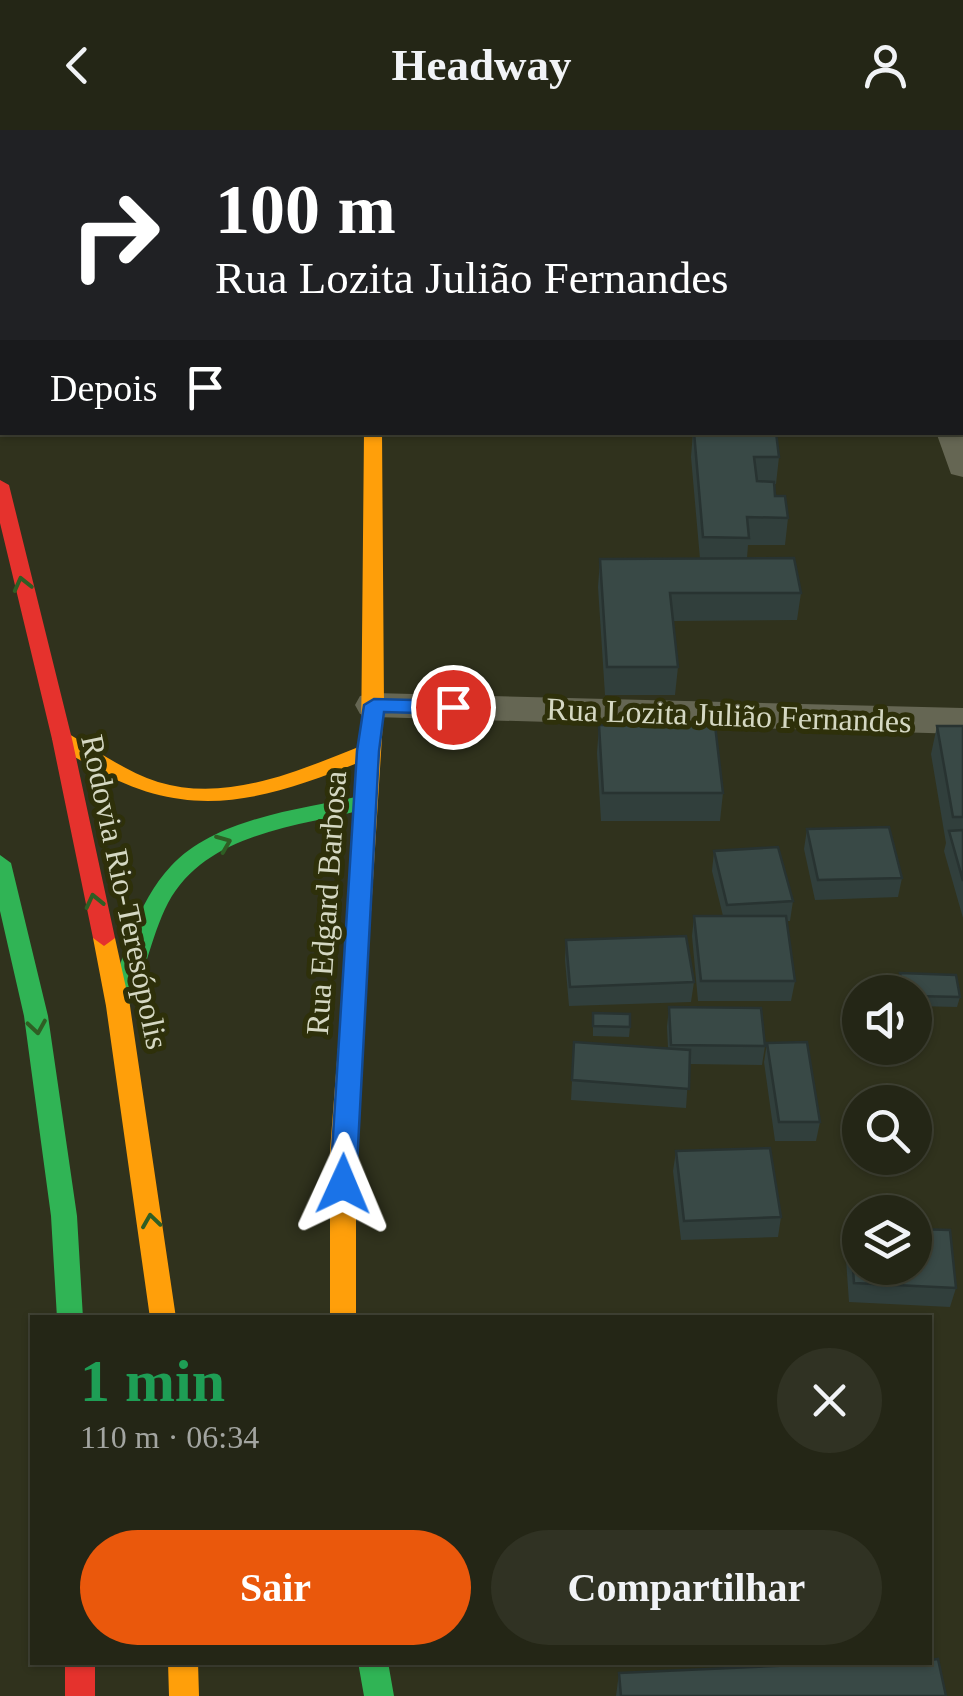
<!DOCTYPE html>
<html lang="pt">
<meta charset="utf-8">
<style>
body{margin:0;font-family:"Times New Roman",serif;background:#303223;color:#f1f3f6;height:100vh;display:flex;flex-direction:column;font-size:38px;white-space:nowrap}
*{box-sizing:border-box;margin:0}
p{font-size:32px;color:#a3a5a1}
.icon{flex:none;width:55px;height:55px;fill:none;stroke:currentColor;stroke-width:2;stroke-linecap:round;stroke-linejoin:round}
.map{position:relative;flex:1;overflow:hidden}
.details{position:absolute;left:30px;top:1185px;width:902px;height:350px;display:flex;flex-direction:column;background:#242616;border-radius:0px;box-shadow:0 2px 8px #0004,0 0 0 2px #414335}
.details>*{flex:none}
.hud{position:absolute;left:0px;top:0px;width:965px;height:305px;box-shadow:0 2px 8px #0004,0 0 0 2px #414335;background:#202124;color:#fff;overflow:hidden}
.controls{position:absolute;left:842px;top:845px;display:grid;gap:20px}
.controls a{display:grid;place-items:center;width:90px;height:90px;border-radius:50%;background:#242616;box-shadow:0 2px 8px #0004,0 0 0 2px #414335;font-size:50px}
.pin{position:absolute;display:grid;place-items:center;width:85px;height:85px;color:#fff;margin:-42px;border:5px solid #fff;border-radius:50%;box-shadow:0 2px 10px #0007}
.me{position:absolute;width:110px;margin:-55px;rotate:1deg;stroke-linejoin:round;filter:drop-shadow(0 0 8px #0008)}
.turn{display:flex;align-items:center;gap:35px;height:210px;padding:0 50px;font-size:45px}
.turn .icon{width:130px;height:130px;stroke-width:2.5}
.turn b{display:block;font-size:70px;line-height:85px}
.then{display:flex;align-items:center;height:95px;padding:0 50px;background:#0003;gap:20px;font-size:38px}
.round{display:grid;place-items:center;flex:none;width:105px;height:105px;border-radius:52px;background:#303223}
.summary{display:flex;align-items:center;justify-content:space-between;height:170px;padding:0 50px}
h1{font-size:60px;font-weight:800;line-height:75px;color:#1e9e55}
.cta{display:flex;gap:20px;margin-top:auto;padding:20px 50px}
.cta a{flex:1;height:115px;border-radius:60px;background:#ea580c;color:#fff;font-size:40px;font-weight:800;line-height:115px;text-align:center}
.cta a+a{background:#303223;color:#f1f3f6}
header{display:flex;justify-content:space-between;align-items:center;height:130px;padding:0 50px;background:#242616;font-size:45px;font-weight:800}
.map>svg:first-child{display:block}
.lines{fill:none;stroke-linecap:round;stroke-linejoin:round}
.street{fill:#656653;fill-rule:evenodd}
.fast{fill:#30b455;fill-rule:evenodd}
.slow{fill:#ff9f0a;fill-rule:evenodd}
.jam{fill:#e5322d;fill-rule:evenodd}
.wall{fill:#313f3c}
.building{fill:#394946;stroke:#283331;stroke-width:2.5}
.oneway{stroke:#2f5e24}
.route{fill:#1a73e8;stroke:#114b97;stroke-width:2.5}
.labels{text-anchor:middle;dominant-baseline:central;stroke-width:10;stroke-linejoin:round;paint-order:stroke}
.street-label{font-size:32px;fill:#d5d8c3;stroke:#2e300a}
</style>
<header><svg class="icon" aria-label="back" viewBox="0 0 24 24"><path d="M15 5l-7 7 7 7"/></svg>Headway<svg class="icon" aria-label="person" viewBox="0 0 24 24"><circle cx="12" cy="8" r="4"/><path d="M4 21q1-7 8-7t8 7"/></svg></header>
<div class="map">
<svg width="963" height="1566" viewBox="0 0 963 1566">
<rect width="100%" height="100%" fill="#30321d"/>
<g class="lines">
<!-- street -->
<path class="street" d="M854,0H880L881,2H855Z
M963,295V347L951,344L936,302H962Z
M374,563L963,578V604L374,587L360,584L355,575L360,566Z"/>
<!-- fast -->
<path class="fast" d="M365,665L373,667L376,672L373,677C302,697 207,700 168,773C150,808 145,848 126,882H110L106,876C123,830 136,773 171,736C217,687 303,679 365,665Z
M0,725L11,733L48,886L77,1086L83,1188H57L51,1086L24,886L0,781Z
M358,1532H388L394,1566H364Z"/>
<!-- slow -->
<path class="slow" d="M364,302H382L384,575L356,1021V1188H330V1021L360,632C266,670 189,693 96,639C81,630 62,622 52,609L62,602L69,604C98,621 126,642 158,652C227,673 298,641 361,616Z
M104,800L115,808L130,876L176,1188H150L106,876L93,808Z
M168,1532H198L199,1566H169Z"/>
<!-- jam -->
<path class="jam" d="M0,350L9,355L72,609L115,808L104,816L93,808L52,609L0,393Z
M65,1532H95V1566H65Z"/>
</g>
<!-- wall -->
<path class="wall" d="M693,302L779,327L776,354H774L775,366L788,388L785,415H748L747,428L801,463L797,490L673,491L678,537L675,565H605L598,457L600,429H700L691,327Z
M599,595L723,663L720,691H601L597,623Z
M937,596H963V788L944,721L946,713L931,624Z
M807,699L902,748L898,767L815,770L804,719Z
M714,721L793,771L790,791H787L795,851L791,871H698L692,806L694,786H723L712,741Z
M566,810L694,852L691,872L569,876L565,830Z
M900,843L960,867L957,877L915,876V862H899L898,854Z
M669,877L765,916L762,935L689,934L686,978L571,970L574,912L668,918L667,897Z
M593,883L630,897L629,907L593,906Z
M767,913L820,992L816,1011H775L764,932Z
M676,1021L781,1087L778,1107L681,1110L673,1041Z
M850,1096L956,1158L950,1177L849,1172L845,1115Z
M619,1543L946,1566H616Z"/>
<!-- building -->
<path class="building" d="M598,0H674V2H598Z
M764,0H848V2H765Z
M694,302H776L779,327H754L757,351L774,352L775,366H785L788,388L747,387L749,408L703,407Z
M794,428L801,463H670L678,537H607L600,429Z
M599,595H715L723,663H603Z
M937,596H963V687H953Z
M889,697L902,748L818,750L807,699Z
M963,700V751L949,701Z
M778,717L793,771L727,775L714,721Z
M694,786H786L795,851H701Z
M686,806L694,852L570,857L566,810Z
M900,843L956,845L960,867L915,866V862H903Z
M669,877L761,878L765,916L671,915Z
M593,883L630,884V897L593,896Z
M574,912L690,920L689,959L572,950Z
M807,912L820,992H779L767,913Z
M770,1018L781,1087L684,1091L676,1021Z
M850,1096H860V1138H915V1099L950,1100L956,1158L854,1153Z
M938,1529L946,1566H621L619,1543L865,1532H930V1530Z"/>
<!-- one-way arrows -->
<defs><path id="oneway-chevron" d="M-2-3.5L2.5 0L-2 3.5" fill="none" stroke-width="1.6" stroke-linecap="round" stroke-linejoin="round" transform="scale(2.5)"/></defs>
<g class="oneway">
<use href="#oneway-chevron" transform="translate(22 454) rotate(-104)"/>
<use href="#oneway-chevron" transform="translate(224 713) rotate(-22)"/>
<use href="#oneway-chevron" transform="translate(94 771) rotate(-103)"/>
<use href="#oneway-chevron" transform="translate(37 897) rotate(81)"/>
<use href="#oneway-chevron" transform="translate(151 1091) rotate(-98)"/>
</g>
<!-- route -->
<path class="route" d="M374,569L453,571L463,577L453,584L384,582L379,621L356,1054L352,1062L343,1065L334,1062L330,1054L357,621L364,575Z"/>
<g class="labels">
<!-- street labels -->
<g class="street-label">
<text transform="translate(729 585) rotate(2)">Rua Lozita Julião Fernandes</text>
<text transform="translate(125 762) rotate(78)">Rodovia Rio-Teresópolis</text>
<text transform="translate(326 773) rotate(-86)">Rua Edgard Barbosa</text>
</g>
</g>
</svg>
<div class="controls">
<a><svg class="icon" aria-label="sound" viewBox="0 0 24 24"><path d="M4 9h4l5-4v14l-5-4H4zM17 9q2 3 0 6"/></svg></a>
<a><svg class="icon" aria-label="search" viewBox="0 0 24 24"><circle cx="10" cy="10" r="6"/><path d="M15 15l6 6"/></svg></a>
<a><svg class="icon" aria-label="layers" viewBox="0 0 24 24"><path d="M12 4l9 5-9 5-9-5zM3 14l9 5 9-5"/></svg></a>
</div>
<div class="pin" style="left:453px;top:577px;background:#d93025"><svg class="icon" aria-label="arrive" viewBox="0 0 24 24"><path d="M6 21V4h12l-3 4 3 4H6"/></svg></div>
<svg class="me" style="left:343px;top:1054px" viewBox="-20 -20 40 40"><path d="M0-17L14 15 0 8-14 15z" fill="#1a73e8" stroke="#fff" stroke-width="4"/></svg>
<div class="hud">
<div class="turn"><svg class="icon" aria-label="right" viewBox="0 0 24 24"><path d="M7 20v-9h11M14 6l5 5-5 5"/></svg><div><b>100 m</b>Rua Lozita Julião Fernandes</div></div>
<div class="then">Depois<svg class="icon" aria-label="arrive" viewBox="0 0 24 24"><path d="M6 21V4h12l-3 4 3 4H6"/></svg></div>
</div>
<section class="details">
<div class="summary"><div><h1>1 min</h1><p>110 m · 06:34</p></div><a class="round"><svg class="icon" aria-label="close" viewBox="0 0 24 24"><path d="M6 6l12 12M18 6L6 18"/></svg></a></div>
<div class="cta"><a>Sair</a><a>Compartilhar</a></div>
</section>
</div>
